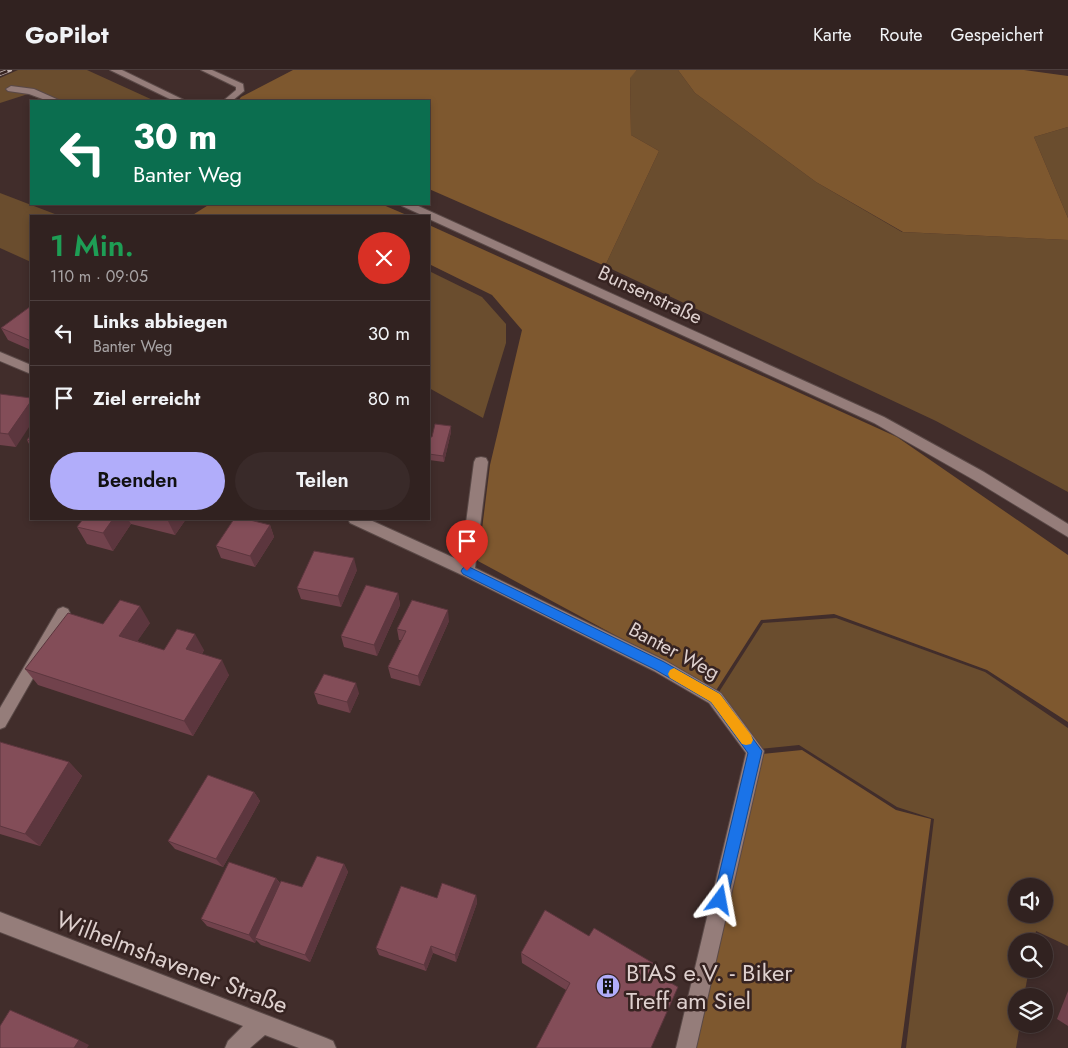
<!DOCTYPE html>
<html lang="de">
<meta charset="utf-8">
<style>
body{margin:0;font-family:Jost,sans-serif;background:#392a29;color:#f1f3f6;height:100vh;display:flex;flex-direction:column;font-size:19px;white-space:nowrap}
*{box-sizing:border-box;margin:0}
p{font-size:16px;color:#a8a4a5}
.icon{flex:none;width:28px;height:28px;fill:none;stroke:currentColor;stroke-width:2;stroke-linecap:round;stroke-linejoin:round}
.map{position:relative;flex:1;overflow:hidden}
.sheet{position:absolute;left:30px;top:145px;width:400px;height:305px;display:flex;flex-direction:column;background:#312220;border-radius:0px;box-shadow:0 2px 8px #0003,0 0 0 1px #4c3f3e}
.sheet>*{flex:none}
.banner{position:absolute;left:30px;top:30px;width:400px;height:105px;border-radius:0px;box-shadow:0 2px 8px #0003,0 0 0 1px #4c3f3e;background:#0b6e4f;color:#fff;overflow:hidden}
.controls{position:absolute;left:1008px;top:808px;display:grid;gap:10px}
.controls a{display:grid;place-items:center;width:45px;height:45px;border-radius:50%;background:#312220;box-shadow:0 2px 8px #0003,0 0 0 1px #4c3f3e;font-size:25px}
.pin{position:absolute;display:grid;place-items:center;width:42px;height:42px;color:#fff;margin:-51px -21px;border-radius:50% 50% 50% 0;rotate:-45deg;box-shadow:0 0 5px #0007}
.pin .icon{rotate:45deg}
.me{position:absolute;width:55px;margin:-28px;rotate:13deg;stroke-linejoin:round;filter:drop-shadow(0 0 4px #0008)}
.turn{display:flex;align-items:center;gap:18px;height:105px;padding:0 20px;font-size:22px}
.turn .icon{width:65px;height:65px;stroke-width:2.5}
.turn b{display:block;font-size:35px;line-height:42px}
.round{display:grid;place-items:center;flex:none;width:52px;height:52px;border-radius:26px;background:#392a29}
.summary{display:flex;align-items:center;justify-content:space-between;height:85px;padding:0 20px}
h1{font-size:30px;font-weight:600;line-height:38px;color:#1e9e55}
.action{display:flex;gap:10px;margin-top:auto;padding:10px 20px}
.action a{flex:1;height:58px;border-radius:30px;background:#b1adfa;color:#111;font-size:20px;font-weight:600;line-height:58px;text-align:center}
.action a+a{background:#392a29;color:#f1f3f6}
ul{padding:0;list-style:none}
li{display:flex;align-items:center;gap:15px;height:65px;padding:0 20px;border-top:1px solid #4c3f3e}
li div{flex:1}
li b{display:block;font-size:19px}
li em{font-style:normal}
header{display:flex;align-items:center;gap:30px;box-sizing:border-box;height:70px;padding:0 25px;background:#312220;border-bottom:1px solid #4c3f3e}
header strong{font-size:24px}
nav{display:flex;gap:28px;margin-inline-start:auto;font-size:18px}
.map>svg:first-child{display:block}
.green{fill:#6a4d2e;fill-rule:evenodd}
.forest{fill:#7e582f}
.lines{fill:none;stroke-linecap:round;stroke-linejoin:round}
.lane-casing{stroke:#5a4947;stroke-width:2}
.street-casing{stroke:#5a4947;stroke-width:2}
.secondary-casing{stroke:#5a4947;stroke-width:2}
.lane{fill:#957d7a;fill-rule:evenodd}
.street{fill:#957d7a;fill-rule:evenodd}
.secondary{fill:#957d7a;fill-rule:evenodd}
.rail-casing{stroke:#c4b5b3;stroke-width:4}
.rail{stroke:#362321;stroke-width:2.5;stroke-dasharray:8;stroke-linecap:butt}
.wall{fill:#71424c}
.shaded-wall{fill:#5c363e}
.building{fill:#834d58;stroke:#5c363e}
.route{fill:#1a73e8;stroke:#114b97}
.slow{fill:#f59e0b}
.labels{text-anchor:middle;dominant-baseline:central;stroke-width:5;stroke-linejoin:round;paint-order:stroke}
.street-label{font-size:20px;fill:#ded0ce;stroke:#362321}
.near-street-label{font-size:24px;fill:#ded0ce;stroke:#362321}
.near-poi-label{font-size:24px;fill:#ded0ce;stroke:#362321;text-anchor:start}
</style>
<header>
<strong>GoPilot</strong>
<nav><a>Karte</a><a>Route</a><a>Gespeichert</a></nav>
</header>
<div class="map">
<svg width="1068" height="978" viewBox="0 0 1068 978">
<rect width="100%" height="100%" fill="#412d2b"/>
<!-- green -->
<path class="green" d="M18,0H87L155,31H44L28,24L0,33V8Z
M637,0H678L695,23L816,112L902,162L1068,170V422L936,351L605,196L659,81L631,65L630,7Z
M1068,57V148L1034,67Z
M0,123L60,146H31V192L0,178Z
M429,201L482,227L506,254V273L483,348L429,318Z
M836,548L985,602L1068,658V876L1036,861L1034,871H1016V899H1029L1024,926H1016V954H1020L1016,978H906L934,749L897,737L799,675L760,679L719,622L763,553ZM1016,816H1044V844H1016Z"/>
<!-- forest -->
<path class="forest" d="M293,0H637L630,8L631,65L659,81L605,196L429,119V31H238L241,27Z
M678,0H1024L1068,6V57L1034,67L1068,148V170L903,162L816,112L695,23Z
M210,134H381L409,146H191Z
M429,155L897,367L1068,485V652L987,600L834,544L761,550L715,622L661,590L478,491L490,395L522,260L492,225L429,194Z
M802,680L896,740L931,749L901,978H695L761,684Z"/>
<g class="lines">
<!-- lane casing -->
<g class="lane-casing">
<path id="lane" d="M201,0H212L243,14L244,21L232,31H223L236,20V17Z
M63,537L68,539L70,543L68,547L5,657L0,659V638L58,539Z"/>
</g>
<!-- street casing -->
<g class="street-casing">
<path id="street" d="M11,16L34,19L61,31H48L29,24L8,21L6,19Z
M0,282L31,295V304L0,291Z
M481,387L486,388L488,392L475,498L666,591L721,623L764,681L696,978H676L746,683L709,633L654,601L462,505L350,453L348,449H368L461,491L474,392L476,388Z
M0,842L326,968L333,971L336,978H299L265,965L250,978H225L228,971L243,956L0,862Z"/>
</g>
<!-- secondary casing -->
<g class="secondary-casing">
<path id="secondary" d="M110,0H122L186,31H174Z
M401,134H414L884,347L984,402L1068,454V467L974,410L874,353L429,149V146H424L402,136Z"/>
</g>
<!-- lane -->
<use href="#lane" class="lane"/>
<!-- street -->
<use href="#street" class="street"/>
<!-- secondary -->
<use href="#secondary" class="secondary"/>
<!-- rail casing -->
<g class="rail-casing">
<path id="rail" d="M0,4L10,0"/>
</g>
<!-- rail -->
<use href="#rail" class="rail"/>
</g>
<!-- wall -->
<path class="wall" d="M31,236V280L8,270L1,258Z
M0,324L16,377L0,375Z
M451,356V362L444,392L429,390V367H432Z
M31,365V378L27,370Z
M83,449H186L175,465L131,454L113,481L87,474L77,457Z
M270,455L274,467L255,497L221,488L216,476Z
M357,500L341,537L301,529L297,518Z
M398,523L400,535L377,586L344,577L341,566Z
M449,551L420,616L391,608L388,597L401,570H399L397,559Z
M150,553L137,571L164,580H204L202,584L229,605L193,666L38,615L25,599L103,554Z
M314,623H359L350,643L318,634Z
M0,672L69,692L82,706L40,776L0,764Z
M254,722L260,731L223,797L175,779L168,771Z
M344,794L348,802L310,892L261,875L256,870L255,873L207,856L201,849L276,808L280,813L302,817Z
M476,825L477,833L456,892L433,883L426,901L379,885L376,878L437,828Z
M589,866L653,893L650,901L566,920L522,893L521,883Z
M1068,921V956L1057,949Z"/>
<!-- shaded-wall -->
<path class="shaded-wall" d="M31,331V354L16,377L8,364Z
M451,356V362L444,392L443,386Z
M113,449H128L131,454L113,481L103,463Z
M167,449H186L175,465Z
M270,455L274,467L255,497L250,486Z
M354,488L357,500L341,537L338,526Z
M398,523L400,535L377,586L374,575Z
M140,536L150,553L130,582L119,566Z
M448,540L449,551L420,616L418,606Z
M195,564L204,580L195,595L186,579Z
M222,590L229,605L193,666L184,651Z
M356,613L359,623L350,643L347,632Z
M69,692L82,706L40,776L25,764Z
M254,722L260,731L223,797L216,789Z
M344,794L348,802L310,892L305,885Z
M276,808L281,816L255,868L256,870L255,873L249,865Z
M476,825L477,833L456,892L455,885Z
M431,876L433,883L426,901L424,895Z
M79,970L89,975L87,978H74Z"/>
<!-- building -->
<path class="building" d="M31,236V271L1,258Z
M0,324L31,328V331L8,364L0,363Z
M435,354L451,356L443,386L429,384V367H432Z
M31,365V371L27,370Z
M83,449H113L103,463L77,457Z
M234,449H246L270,455L250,486L216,476Z
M314,481L354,488L338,526L297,518Z
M366,515L398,523L374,575L341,566Z
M120,530L140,536L119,566L164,580L177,559L195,564L186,579L222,590L184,651L25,599L68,543L103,554Z
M412,530L448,540L418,606L388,597L406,561L397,559Z
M324,604L356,613L347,632L314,623Z
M0,672L69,692L25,764L0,756Z
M208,705L254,722L216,789L168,771Z
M317,786L344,794L305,885L255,868L281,811L302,817Z
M229,792L276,808L249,865L201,849Z
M442,813L476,825L455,885L431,876L424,895L376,878L401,816L437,828Z
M545,840L589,866L594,858L653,893L650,901L678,917L651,978H536L570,913L521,883Z
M10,940L79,970L74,978H0V956Z"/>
<!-- route -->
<path class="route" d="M467,496L664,592L720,624L762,681L726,835L720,837L715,835L713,830L748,683L711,632L656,600L463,504L461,501L463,498Z"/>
<!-- slow -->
<path class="slow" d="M674,598L720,624L751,665L753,670L751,674L746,675L742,674L711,632L670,608L668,604L670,600Z"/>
<!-- icons -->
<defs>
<g id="building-disc" transform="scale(1.25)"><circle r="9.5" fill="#b1adfa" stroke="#362321"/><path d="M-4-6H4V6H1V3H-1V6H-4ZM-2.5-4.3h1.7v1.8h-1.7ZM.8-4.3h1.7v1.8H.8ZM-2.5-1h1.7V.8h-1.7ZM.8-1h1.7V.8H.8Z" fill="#111"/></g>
</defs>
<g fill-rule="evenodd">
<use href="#building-disc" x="608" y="916"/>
</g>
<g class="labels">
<!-- street labels -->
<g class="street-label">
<text transform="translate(650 225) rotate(25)">Bunsenstraße</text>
<text transform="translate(674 581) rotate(28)">Banter Weg</text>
</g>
<!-- near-street labels -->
<g class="near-street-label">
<text transform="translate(172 892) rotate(21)">Wilhelmshavener Straße</text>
</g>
<!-- near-poi labels -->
<g class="near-poi-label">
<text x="626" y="902">BTAS e.V. - Biker<tspan x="626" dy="28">Treff am Siel</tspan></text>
</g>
</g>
</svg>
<div class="controls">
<a><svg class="icon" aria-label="sound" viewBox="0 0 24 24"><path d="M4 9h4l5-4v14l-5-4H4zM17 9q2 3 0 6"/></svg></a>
<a><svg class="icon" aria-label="search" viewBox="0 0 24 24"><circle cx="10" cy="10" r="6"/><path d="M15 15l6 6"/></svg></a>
<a><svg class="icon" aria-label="layers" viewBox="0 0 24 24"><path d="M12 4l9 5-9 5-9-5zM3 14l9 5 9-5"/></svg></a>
</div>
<div class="pin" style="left:467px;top:501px;background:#d93025"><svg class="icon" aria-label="arrive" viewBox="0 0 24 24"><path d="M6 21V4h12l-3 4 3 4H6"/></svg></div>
<svg class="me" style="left:720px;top:830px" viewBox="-20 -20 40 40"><path d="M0-17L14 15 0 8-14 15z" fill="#1a73e8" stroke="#fff" stroke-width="4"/></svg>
<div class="banner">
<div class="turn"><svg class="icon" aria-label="left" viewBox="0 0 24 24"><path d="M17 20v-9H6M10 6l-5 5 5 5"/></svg><div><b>30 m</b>Banter Weg</div></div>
</div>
<section class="sheet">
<div class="summary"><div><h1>1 Min.</h1><p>110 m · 09:05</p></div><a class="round" style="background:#d93025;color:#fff"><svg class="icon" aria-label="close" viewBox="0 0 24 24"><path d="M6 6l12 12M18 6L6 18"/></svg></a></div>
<ul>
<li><svg class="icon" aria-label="left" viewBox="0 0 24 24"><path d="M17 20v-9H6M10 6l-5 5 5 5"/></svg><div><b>Links abbiegen</b><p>Banter Weg</p></div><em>30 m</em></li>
<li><svg class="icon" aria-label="arrive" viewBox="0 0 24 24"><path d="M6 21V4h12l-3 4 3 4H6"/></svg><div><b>Ziel erreicht</b></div><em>80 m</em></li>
</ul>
<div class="action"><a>Beenden</a><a>Teilen</a></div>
</section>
</div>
